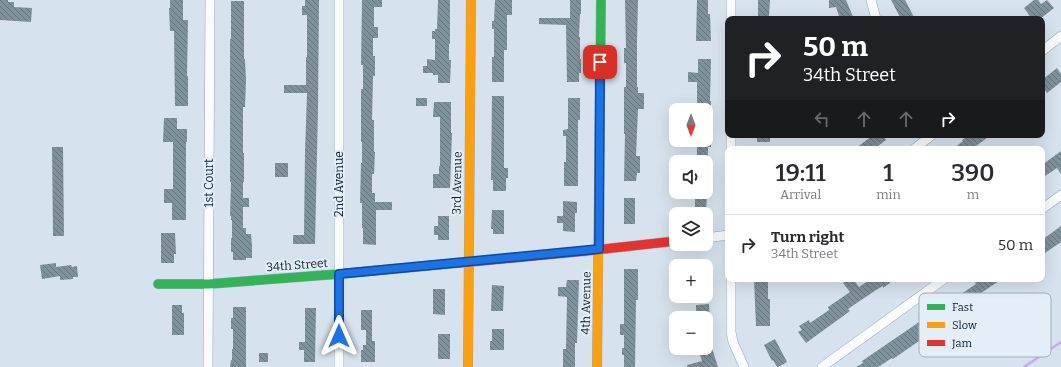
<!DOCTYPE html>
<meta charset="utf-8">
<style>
body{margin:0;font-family:Bitter,serif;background:#f2f2f3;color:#2b2b33;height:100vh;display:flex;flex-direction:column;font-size:15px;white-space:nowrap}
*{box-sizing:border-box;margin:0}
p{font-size:13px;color:#7c7c81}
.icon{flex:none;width:22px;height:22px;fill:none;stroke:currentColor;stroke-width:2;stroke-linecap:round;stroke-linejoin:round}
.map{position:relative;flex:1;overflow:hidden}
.panel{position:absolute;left:725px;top:146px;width:320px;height:136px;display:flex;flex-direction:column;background:#fff;border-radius:8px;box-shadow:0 4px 16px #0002}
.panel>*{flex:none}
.guide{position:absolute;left:725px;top:16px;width:320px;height:122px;border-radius:8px;box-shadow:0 4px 16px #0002;background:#202124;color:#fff;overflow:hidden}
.needle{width:26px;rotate:180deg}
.buttons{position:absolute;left:669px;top:103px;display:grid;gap:8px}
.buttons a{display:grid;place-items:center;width:44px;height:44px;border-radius:8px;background:#fff;box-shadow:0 4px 16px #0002;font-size:20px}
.pin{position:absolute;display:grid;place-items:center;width:34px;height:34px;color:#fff;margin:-17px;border-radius:8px;box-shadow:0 2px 6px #0006}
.me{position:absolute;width:44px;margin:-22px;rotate:0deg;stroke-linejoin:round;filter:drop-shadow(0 0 3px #0008)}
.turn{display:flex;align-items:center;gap:14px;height:84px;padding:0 12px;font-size:18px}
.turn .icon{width:52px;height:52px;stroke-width:2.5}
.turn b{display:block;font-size:28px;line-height:34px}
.lanes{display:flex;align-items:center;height:38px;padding:0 12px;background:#0003;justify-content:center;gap:20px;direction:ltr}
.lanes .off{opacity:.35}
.eta{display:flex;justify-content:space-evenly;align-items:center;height:68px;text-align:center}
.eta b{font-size:24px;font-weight:600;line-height:28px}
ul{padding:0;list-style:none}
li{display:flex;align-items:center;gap:12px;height:60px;padding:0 12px;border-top:1px solid #e1e1e2}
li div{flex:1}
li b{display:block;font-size:15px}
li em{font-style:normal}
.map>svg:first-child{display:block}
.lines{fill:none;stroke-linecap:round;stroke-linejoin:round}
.stream{stroke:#c8a9f0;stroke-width:2.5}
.building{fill:url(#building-back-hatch)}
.street-casing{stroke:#97a6b4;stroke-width:10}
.fast-casing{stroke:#97a6b4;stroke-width:10}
.slow-casing{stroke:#97a6b4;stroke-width:10}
.jam-casing{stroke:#97a6b4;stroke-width:10}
.street{stroke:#f9fbfc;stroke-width:9}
.fast{stroke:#30b455;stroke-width:9}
.slow{stroke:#ff9f0a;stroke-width:9}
.jam{stroke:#e5322d;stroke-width:9}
.route-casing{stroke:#114b97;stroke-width:10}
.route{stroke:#1a73e8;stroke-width:7}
.labels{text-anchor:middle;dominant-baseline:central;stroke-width:4;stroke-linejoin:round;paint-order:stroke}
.street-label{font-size:12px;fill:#091f31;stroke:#e3eef8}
.key{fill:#e3eef8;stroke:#a2b0bc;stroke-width:1}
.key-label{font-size:11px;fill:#091f31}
</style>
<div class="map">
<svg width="1061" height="367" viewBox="0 0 1061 367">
<defs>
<pattern id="building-back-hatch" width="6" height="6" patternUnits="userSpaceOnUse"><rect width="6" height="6" fill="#7f919a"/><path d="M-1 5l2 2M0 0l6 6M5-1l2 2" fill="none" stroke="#66767e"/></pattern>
</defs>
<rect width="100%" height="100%" fill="#d6e2ed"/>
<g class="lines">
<!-- stream -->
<path class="stream" d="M1024,367L1061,342"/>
</g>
<!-- building -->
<path class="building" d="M0,0H8V2H14V7L32,8L31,22L0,20Z
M170,0H183V20H188L187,76H188V106H175L174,31H170L169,8H170Z
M305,0H319L318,108L315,244H293V235H304L305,153L307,93H284V85H306V57H307V15H302V6H305Z
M362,0H382V7H374V27H378V38H373V56H375V76H373L372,120H374V152H375L374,174H372V193H375V202H392V210H376V245L363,244V228H362V203H360L361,163H362V142H361V89H363V65H361Z
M438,0H450V44H449V60H451L450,83H438V75H433V73H423V66H427V59L435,60V39H432V31H435V29H437Z
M495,0H512V15H507V50H504V82H492V57H494V29H492V21H494Z
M570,0H581V14H580L579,37H580V59H581V73H579V82H567L566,25L539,24V18H570Z
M625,0H638L637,40V87H638V93H644V109H638L636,156H640V173H637L636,181H624L625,134H624V87H626V63H624V48H626Z
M697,0H708V14H710L711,41H696Z
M758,0H770L769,16H758Z
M829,0H846L854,19H840L836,7L829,8Z
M891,0H905L915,19H901Z
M1034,0H1038L1041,4L1047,0L1054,8L1040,19H1032L1024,8Z
M231,1H244V59H245L246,80L245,107H243V153H244V182H243V198H249V207H243V228H246V234H251L252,245V258H246V260H233V252H231V238H232V220H231V216H230L231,182H230V39H231Z
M698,59H711L710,101H711V110H695V103H697V82H688V72L698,73Z
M1057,68L1061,74V82L1047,93L1042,86V80Z
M492,96H504V168H508V178H506V191H493V180H491Z
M416,98H427V106H416Z
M568,98H580V120H578V186H564V162H566V136H563V130L568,129Z
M434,102H451V133H452L450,188H433V174H439V166H440V117H433Z
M164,118H177V129H187V142H186V220H172V203H164V189H173V142H163Z
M757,135H770V142H757Z
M873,135H883L886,140L874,149H855Z
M969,135H991L972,149H953L963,141L962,140Z
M697,140H711V147H708V162H697Z
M52,147H63L64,236H53Z
M1061,151V174L1057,168L1042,178V165Z
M275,163H288V177H275Z
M695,192H707L706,214H695Z
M624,198H635V224H624Z
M563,201L577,202V213H575V232L563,231V223H557V216H563Z
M492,210H504V234H493V229H491Z
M438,216H449V240H438V235H434V226H438Z
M1061,226V242L1042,255V240Z
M161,233H175L176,254H174V263H161Z
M56,263V267L71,265L72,267L77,266L78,277H73V279L60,280V276L42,279L40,265Z
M624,269H638V300H636L635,367H624V355H622V348H624V335H620V324H624Z
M754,279H768V299H770V326H756Z
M848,279H853L859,287L871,279H893L889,282L890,283L883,288V286L876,290L848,309L850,311L806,343L798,332L802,330L799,326L809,320L810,323L829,310L828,307L850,292L843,283Z
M981,279H1002L978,295V296L972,301L975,305L969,309L966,305L948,317L955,327L949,331L943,333L937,325L921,336L922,339L893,359L892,358L878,367H856L863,363L862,361L925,318L924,317L939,307L961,293V294L976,284L975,283Z
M567,280H579L577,343H575V367H563V349H566L567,297L558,296V287H566Z
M492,285L504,286L503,311H491Z
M433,289H445V315L433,314Z
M709,304L710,318H696V305Z
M172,305H182V313H184V335H172Z
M233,307H246V367H230L231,360H232V349H233V329H231V318H233Z
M305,308H316L315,362H304V350H299V342H305Z
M361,310H372V341H375V362H361V350H363V345H366V330H361Z
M492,329H504V350H490V341H492Z
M438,334H450V359H438Z
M775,339L787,362L778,367H777L773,360L772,361L764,345Z
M711,345L718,367H687V365L702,361L698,349L706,348V347Z
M259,353H268V362H259Z"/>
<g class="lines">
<!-- street casing -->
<g class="street-casing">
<path id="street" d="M731,0V19
M871,0L876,19
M1042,51L1061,36
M731,135V149
M914,149L932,135
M1042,209L1061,195
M706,238L728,235
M731,279V332L733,342L744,367
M208,367L210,0
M339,367V0
M822,367L944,279"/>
</g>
<!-- fast casing -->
<g class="fast-casing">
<path id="fast" d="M600,100L601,0
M158,284H209L339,274L459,263"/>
</g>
<!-- slow casing -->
<g class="slow-casing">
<path id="slow" d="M468,367L471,0
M597,367L600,100"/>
</g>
<!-- jam casing -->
<g class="jam-casing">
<path id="jam" d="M459,263L586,251L676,241"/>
</g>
<!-- street -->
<use href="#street" class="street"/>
<!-- fast -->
<use href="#fast" class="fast"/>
<!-- slow -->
<use href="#slow" class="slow"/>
<!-- jam -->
<use href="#jam" class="jam"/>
</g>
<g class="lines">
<!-- route casing -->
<g class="route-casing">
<path id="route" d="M339,336V274L599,249L600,62"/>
</g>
<!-- route -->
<use href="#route" class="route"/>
</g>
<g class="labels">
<!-- street labels -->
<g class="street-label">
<text transform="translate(209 183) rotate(-90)">1st Court</text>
<text transform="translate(457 183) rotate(-89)">3rd Avenue</text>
<text transform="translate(339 184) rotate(-90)">2nd Avenue</text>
<text transform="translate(297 265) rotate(-4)">34th Street</text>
<text transform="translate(586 303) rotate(-89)">4th Avenue</text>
</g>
</g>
<!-- legend -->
<rect x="919" y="293" width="132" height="64" rx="6" class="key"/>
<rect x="927" y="304" width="18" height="6" fill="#30b455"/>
<rect x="927" y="322" width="18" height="6" fill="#ff9f0a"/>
<rect x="927" y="340" width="18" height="6" fill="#e5322d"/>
<g class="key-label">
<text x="952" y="311">Fast</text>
<text x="952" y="329">Slow</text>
<text x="952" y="347">Jam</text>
</g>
</svg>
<div class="buttons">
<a><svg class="needle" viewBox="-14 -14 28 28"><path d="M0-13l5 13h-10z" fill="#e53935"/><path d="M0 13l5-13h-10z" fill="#7c7c81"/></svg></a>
<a><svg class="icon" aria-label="sound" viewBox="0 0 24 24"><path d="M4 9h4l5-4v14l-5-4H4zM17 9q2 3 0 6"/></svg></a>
<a><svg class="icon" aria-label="layers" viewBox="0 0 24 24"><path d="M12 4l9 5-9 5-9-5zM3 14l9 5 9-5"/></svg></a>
<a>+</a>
<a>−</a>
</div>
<div class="pin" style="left:600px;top:62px;background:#d93025"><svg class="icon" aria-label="arrive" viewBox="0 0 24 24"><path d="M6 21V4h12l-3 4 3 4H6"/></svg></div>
<svg class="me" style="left:339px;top:336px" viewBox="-20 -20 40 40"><path d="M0-17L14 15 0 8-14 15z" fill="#1a73e8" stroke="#fff" stroke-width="4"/></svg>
<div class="guide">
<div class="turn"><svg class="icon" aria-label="right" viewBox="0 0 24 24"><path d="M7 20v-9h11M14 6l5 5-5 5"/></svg><div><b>50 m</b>34th Street</div></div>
<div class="lanes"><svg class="icon off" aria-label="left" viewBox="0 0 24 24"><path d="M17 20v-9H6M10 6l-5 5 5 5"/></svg><svg class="icon off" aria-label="ahead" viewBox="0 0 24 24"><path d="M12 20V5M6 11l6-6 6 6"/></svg><svg class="icon off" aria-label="ahead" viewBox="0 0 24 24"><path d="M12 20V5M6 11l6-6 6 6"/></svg><svg class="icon" aria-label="right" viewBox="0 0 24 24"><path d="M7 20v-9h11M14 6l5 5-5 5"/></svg></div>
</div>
<section class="panel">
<div class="eta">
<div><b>19:11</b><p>Arrival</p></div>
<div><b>1</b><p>min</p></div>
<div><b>390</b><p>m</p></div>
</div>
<ul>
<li><svg class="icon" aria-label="right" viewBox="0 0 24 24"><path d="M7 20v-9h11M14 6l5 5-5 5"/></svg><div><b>Turn right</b><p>34th Street</p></div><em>50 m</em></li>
</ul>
</section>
</div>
